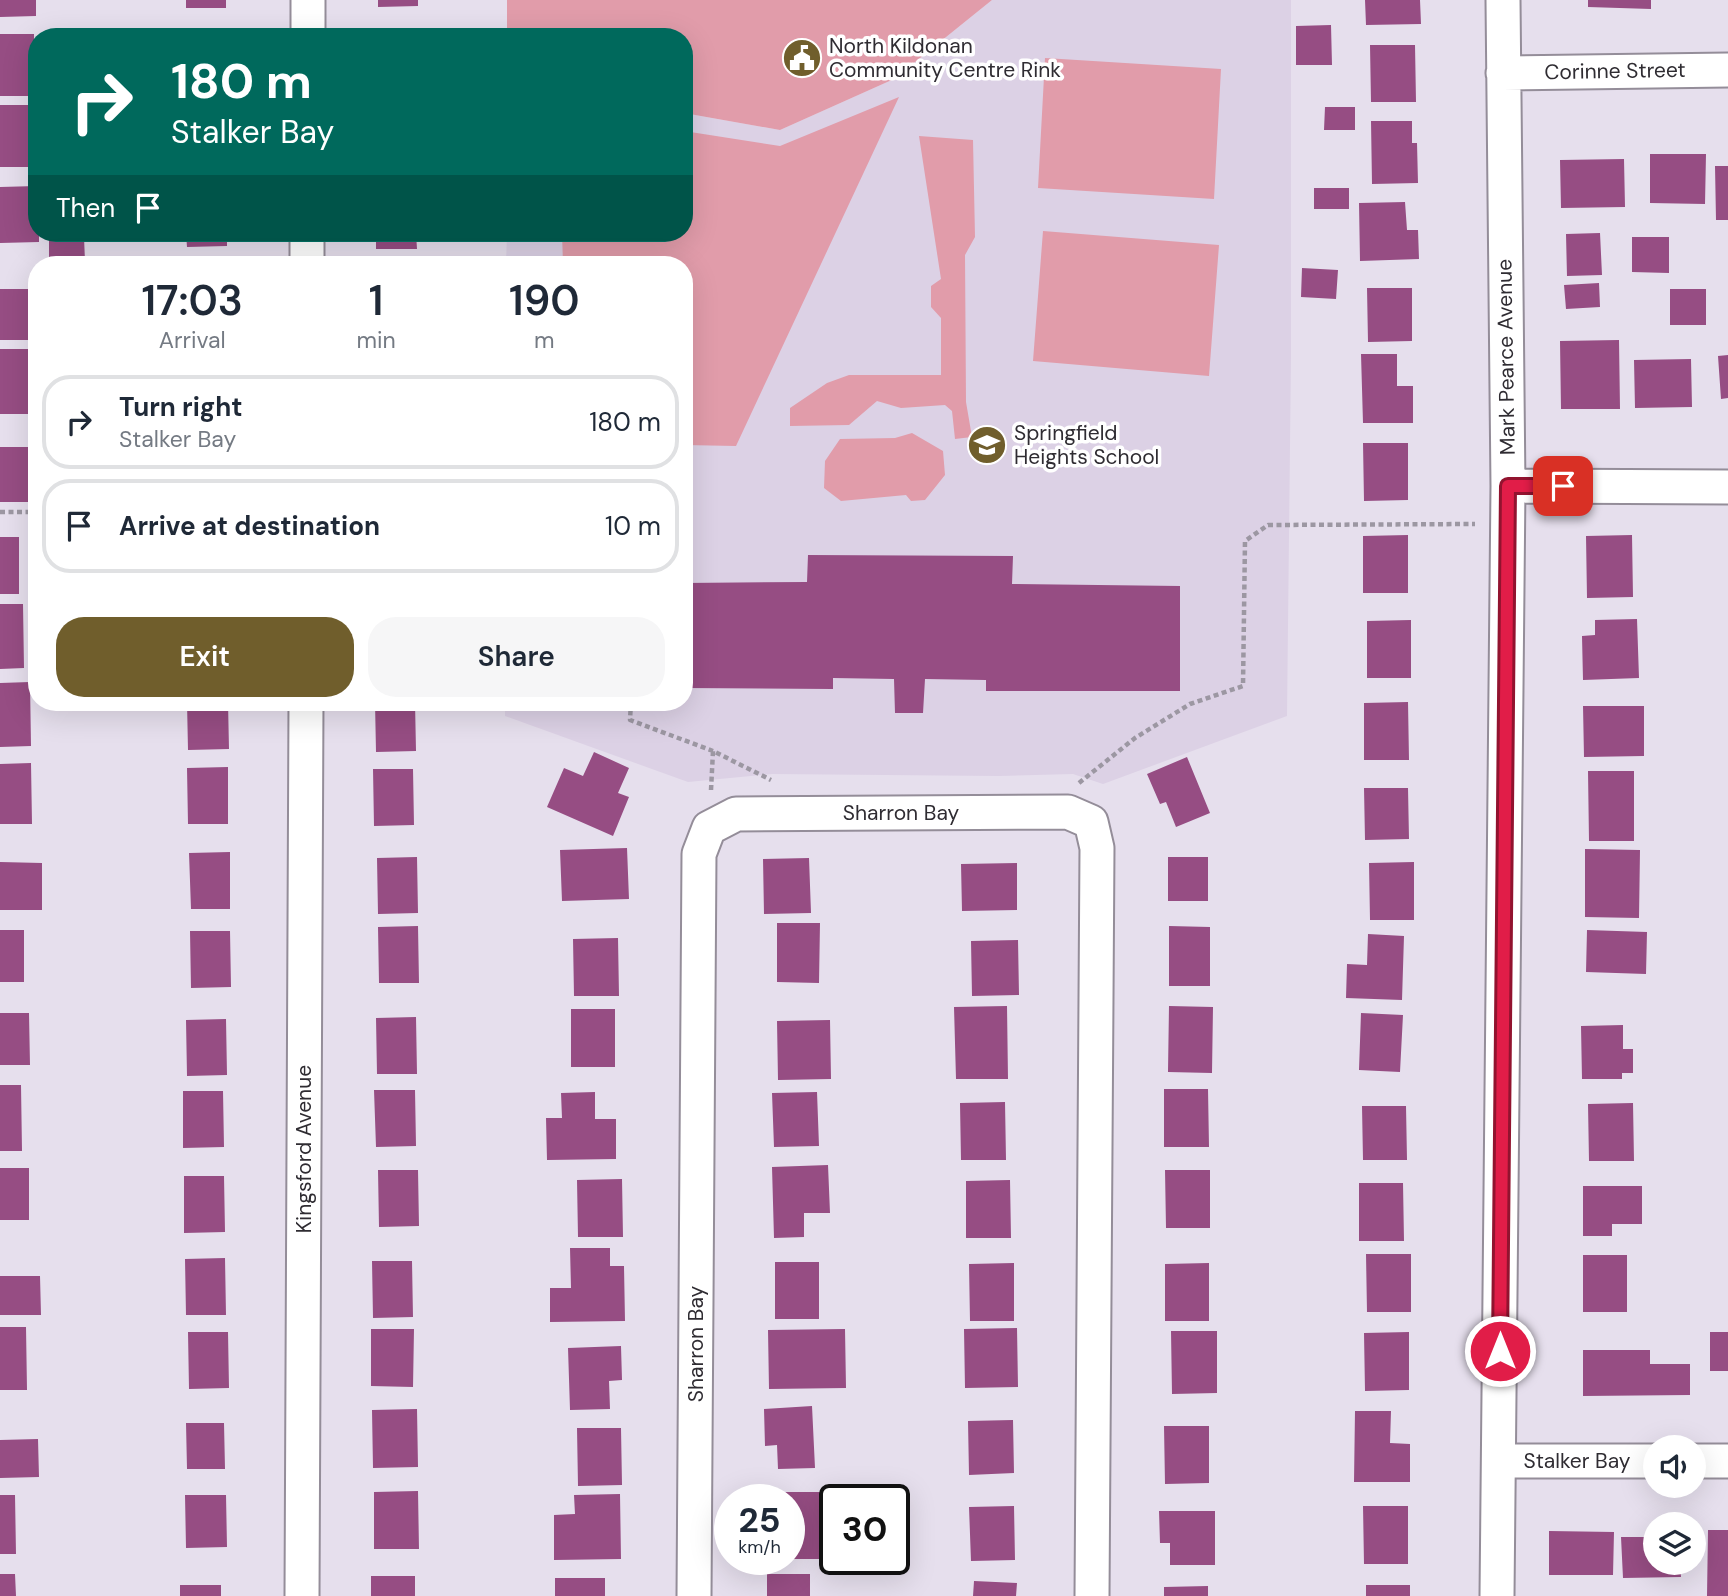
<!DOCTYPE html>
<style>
body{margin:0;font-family:"DM Sans",sans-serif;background:#f6f6f7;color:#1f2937;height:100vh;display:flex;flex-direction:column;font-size:26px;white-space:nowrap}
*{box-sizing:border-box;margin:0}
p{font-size:23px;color:#747a83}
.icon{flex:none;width:38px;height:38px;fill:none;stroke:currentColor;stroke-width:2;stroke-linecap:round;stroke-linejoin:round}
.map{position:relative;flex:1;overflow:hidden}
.drawer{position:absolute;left:28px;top:256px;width:665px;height:455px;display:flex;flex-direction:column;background:#fff;border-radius:28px;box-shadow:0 7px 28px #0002}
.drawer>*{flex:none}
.top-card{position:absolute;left:28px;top:28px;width:665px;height:214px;border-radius:28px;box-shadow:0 7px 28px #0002;background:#00695c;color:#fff;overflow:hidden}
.controls{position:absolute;left:1643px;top:1435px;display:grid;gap:14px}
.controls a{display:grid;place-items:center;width:63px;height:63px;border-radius:50%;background:#fff;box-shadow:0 7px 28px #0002;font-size:35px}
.speed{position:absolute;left:714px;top:1484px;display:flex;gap:14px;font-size:35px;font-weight:700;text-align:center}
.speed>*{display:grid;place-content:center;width:91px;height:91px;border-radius:50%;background:#fff;box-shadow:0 7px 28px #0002;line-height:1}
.speed small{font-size:18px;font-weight:400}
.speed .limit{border:4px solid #111;border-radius:10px;background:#fff;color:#111}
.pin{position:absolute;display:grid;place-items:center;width:60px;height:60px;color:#fff;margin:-30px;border-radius:14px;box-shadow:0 4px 10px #0006}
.me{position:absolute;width:77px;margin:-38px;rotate:0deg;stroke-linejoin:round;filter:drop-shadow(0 0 5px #0008)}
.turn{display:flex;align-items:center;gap:24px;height:147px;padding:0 28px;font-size:32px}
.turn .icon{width:91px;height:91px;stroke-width:2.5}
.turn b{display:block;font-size:49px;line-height:60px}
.then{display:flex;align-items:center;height:66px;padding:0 28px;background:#0003;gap:14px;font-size:26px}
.eta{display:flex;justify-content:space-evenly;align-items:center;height:119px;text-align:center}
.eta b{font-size:42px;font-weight:600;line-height:49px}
.button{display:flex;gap:14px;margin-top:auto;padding:14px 28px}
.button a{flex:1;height:80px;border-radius:28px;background:#705e2c;color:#fff;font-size:28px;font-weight:600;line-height:80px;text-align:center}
.button a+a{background:#f6f6f7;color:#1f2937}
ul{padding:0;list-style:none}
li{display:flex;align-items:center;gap:21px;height:94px;margin:0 14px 10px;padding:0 14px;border:4px solid #e0e1e3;border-radius:28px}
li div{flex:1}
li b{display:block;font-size:26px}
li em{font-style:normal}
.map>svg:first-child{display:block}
.built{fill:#dcd1e5}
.green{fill:#e19caa}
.building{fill:#964d83}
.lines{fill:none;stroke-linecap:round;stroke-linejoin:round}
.street-casing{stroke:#948d99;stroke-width:37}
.path{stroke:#9c97a2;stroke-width:4.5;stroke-dasharray:5 3.5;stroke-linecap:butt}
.street{stroke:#fff;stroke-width:33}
.route-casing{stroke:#92132f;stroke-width:18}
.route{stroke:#e11d48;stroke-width:12}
.labels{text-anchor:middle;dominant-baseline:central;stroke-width:7;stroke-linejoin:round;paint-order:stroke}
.poi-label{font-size:21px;fill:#2f2c32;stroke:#fff;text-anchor:start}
.street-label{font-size:21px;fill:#2f2c32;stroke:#fff}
</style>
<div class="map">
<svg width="1728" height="1596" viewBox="0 0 1728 1596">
<rect width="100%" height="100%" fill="#e6dfed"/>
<!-- built -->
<path class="built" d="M992,0H1291V355L1287,716L1103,784L1073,774L999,776L772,774L688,782L505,716V702H684V264H506L507,233H684V113L780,130L894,79Z"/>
<!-- green -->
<path class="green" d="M507,0H992L894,79L780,130L684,113V37H507Z
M1045,58L1221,69L1214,199L1038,188Z
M899,97L736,446L684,445V264H563L562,233H684V131L780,146Z
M919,136L973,140L975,237L965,255L966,402L972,437L955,439L952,411L945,405L901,408L877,401L849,425L790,426V408L827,383L849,375H941V318L931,307V286L941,279Z
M1043,231L1219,245L1209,376L1033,361Z
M912,433L943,451L945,475L925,500L911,501L906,495L841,501L824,488L825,461L840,439L895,438Z"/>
<!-- building -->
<path class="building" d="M0,0H36V16L0,17Z
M186,0H226V8H186Z
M378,0H418V6L378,7Z
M1365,0H1420L1421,24L1366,25Z
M1588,0H1651V9L1588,7Z
M1331,25L1332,65H1296V26Z
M377,29H417V37H377Z
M0,34H34L35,96H0Z
M1370,45H1415L1416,102H1371Z
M0,105H32L33,167H0Z
M1325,107H1355V130H1324Z
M1371,121H1412V143H1417L1418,183L1372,184Z
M1650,154H1706L1705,204L1650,203Z
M1624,159L1625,207L1561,208L1560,160Z
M1715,166H1728V220H1716Z
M37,186V233H39V242L0,243V187Z
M1314,188H1349V209H1314Z
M1405,202L1407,230H1418L1419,259L1360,261L1359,203Z
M186,233H227V246L187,247Z
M376,233H416L417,249H376Z
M1600,233L1602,275L1567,276L1566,234Z
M49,237H84L85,261H49Z
M1632,237H1669V273L1632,272Z
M1302,268L1338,270L1336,299L1301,297Z
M1599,283L1600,307L1566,309L1564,285Z
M1367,288H1412V341L1368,342Z
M0,289H37V340H0Z
M1670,289H1706V325H1670Z
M1619,340L1620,409H1561L1560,341Z
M0,349H31V414H0Z
M1361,354H1397V386H1413V423H1363Z
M1728,355V398L1721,399L1718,356Z
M1691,359L1692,407L1635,408L1634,360Z
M1363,443H1408V500L1364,501Z
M0,447H35V502H0Z
M1408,535V593H1363V536Z
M1632,535L1633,597L1587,598L1586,536Z
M0,537H19V594H0Z
M808,555L1013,556L1012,584L1180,586V691H986V680L925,679L923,713H895L894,679L833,678V689L684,688V583L807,582Z
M0,604H23L24,668L0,669Z
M1637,619L1639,678L1583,680L1582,636L1595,635V620Z
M1411,620V678H1367V621Z
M30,682L31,746L0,747V683Z
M187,702H228L229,749L188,750Z
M375,702H415L416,751L376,752Z
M1408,702L1409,760H1364V703Z
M1583,706H1644V756L1584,757Z
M594,752L629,768L618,793L629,797L613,836L547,807L564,768L583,776Z
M1187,757L1210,813L1176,827L1166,802L1160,804L1147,774Z
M31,763L32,824H0V764Z
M228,767V824H188L187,768Z
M373,769H413L414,825L374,826Z
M1588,771H1634V841H1589Z
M1364,788H1408L1409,839L1365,840Z
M627,848L629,899L562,901L560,850Z
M1585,849L1640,850L1639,918L1585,917Z
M230,852V909H191L189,853Z
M417,857L418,913L378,914L377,858Z
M1168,857H1208V901H1168Z
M809,858L811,913L764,914L763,859Z
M0,862L42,863V910H0Z
M1414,862V920H1370L1369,863Z
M1017,863V910L962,911L961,864Z
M777,923H820L819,983L777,982Z
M418,926L419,983H379L378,927Z
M1169,926L1210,927V986H1169Z
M0,930H24V982H0Z
M1587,930L1647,932L1646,974L1586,972Z
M190,931H230L231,987L191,988Z
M1368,934L1404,936L1402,1000L1346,998L1347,964L1367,965Z
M618,938L619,996H574L573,939Z
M1018,940L1019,995L972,996L971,941Z
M1007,1006L1008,1079H956L954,1007Z
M1169,1006L1213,1007L1212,1073L1168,1072Z
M571,1009H615V1067H571Z
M0,1013H29L30,1065H0Z
M1361,1013L1403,1015L1400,1072L1359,1070Z
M416,1017L417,1074H377L376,1018Z
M226,1019L227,1075L187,1076L186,1020Z
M830,1020L831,1079L778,1080L777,1021Z
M1623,1025V1049H1633V1073H1622V1079H1582L1581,1026Z
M0,1085H21L22,1151H0Z
M1164,1089H1208L1209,1147H1164Z
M374,1090H415L416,1146L376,1147Z
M183,1091H223L224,1147L183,1148Z
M595,1092V1119H616V1159L547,1160L546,1118H562L561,1093Z
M817,1092L819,1146L774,1147L772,1093Z
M1005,1102L1006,1160H961L960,1103Z
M1633,1103L1634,1161H1589L1588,1104Z
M1362,1106H1406L1407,1160H1363Z
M828,1165L830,1213H804V1237L774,1238L772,1167Z
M0,1168H29V1220H0Z
M378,1170H418L419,1226L379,1227Z
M1165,1170H1210V1228H1166Z
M184,1176H224L225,1232L184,1233Z
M622,1179L623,1237H578L577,1180Z
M1010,1180L1011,1238H966V1181Z
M1359,1183H1403L1404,1241H1359Z
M1583,1186H1642V1224H1612V1236H1583Z
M570,1248H610V1266H624L625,1321L550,1322V1288H571Z
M1366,1254H1411V1312H1367Z
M1583,1255H1627V1312H1583Z
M225,1258L226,1315H186L185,1259Z
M372,1261H412L413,1317L373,1318Z
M775,1262H819V1319H775Z
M1014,1263V1321H970L969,1264Z
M1209,1263V1321H1165V1264Z
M0,1276H40L41,1315H0Z
M0,1327H26L27,1390H0Z
M1017,1328L1018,1387L965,1388L964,1329Z
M371,1329H414L413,1387L371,1386Z
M845,1329L846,1388L769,1389L768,1330Z
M1171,1331H1217V1393L1172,1394Z
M188,1332H228L229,1388L189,1389Z
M1409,1332V1390L1365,1391L1364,1333Z
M1710,1332H1728V1371H1710Z
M621,1346L622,1380L609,1381L610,1409L570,1410L568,1348Z
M1583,1350H1650V1364H1690V1395L1583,1396Z
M812,1406L815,1468L778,1469L777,1445L765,1446L764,1409Z
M417,1409L418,1467L373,1468L372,1410Z
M1355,1411H1391L1390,1443L1410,1444V1482H1354Z
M1013,1420L1014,1473L969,1475L968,1421Z
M186,1423H224L225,1469H187Z
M1164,1426H1209V1483L1165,1484Z
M577,1428H621L622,1485L578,1486Z
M38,1439L39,1477L0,1478V1440Z
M418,1491L419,1549H374V1492Z
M770,1492H825L826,1559H789V1500H770Z
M620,1494L621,1559L554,1560V1515L575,1514L574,1495Z
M0,1495H15L16,1554H0Z
M185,1495H226L227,1547L186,1548Z
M1014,1506L1015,1560L971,1561L969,1507Z
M1363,1506H1408V1564H1364Z
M1159,1511H1215V1565H1170V1543H1160Z
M1708,1530H1728V1596H1707Z
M1549,1531L1614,1532L1613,1575H1549Z
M1621,1537H1656V1563H1680L1681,1577L1623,1578Z
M0,1574H15L16,1596H0Z
M767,1574H810V1596H767Z
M371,1576H415V1596H371Z
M555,1578H605V1596H555Z
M974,1581L1017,1583L1016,1596H973Z
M180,1585H221V1596H180Z
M1366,1585H1410V1596H1366Z
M1208,1586V1596H1164V1587Z"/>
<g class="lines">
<!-- street casing -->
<g class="street-casing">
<path id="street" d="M308,37V0
M1503,73L1728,70
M307,264V233
M1508,486L1728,487
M1499,1461H1656
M1694,1461H1728
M302,1596L306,702
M694,1596L699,854L709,828L736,814L1068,812L1091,822L1097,848L1092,1596
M1497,1596L1508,486L1503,0"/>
</g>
<!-- path -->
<path class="path" d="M0,512H37
M631,702L630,720L713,751
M1079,783L1135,738L1190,704L1243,686L1245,541L1268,525L1475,524
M711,790L713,751L771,780"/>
<!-- street -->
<use href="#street" class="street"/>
</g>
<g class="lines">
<!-- route casing -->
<g class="route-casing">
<path id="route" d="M1500,1351L1508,486H1563"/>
</g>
<!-- route -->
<use href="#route" class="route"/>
</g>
<!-- icons -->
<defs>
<g id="civic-disc" transform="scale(2.0125)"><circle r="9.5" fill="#705e2c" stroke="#fff"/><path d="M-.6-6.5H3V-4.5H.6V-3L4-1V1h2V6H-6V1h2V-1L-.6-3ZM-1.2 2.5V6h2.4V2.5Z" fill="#fff"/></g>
<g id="school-disc" transform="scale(2.0125)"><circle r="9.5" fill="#705e2c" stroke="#fff"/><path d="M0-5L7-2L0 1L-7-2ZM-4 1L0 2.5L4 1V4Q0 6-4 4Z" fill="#fff"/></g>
</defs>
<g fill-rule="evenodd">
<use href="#civic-disc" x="802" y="58"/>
<use href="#school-disc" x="987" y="445"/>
</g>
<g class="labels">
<!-- poi labels -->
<g class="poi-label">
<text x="829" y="46">North Kildonan<tspan x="829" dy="24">Community Centre Rink</tspan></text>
<text x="1014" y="433">Springfield<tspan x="1014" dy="24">Heights School</tspan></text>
</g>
<!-- street labels -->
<g class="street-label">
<text transform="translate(1615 71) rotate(-1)">Corinne Street</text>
<text transform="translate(1506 357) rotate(-91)">Mark Pearce Avenue</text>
<text x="901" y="813">Sharron Bay</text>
<text transform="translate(304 1149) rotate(-90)">Kingsford Avenue</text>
<text transform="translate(696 1344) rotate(-90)">Sharron Bay</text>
<text x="1577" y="1461">Stalker Bay</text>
</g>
</g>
</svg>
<div class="controls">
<a><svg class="icon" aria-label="sound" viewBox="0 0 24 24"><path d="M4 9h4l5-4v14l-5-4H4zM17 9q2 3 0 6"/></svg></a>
<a><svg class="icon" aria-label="layers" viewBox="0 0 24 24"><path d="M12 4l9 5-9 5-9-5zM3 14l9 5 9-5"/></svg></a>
</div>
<div class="speed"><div>25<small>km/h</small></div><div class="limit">30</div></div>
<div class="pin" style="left:1563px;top:486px;background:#d93025"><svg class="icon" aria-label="arrive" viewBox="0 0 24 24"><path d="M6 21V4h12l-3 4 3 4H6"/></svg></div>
<svg class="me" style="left:1500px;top:1351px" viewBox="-20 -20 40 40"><circle r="17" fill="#e11d48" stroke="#fff" stroke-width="3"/><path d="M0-11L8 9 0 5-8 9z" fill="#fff"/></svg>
<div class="top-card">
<div class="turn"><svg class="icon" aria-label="right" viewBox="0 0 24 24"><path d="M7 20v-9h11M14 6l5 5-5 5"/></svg><div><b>180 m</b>Stalker Bay</div></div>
<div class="then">Then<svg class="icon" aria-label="arrive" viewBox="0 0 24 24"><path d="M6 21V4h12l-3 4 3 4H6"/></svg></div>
</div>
<section class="drawer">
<div class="eta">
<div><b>17:03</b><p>Arrival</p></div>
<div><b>1</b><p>min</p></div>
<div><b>190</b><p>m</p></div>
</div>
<ul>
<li><svg class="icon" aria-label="right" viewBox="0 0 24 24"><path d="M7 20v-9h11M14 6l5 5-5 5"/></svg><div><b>Turn right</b><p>Stalker Bay</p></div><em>180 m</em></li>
<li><svg class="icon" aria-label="arrive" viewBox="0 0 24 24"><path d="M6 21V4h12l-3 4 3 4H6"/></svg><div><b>Arrive at destination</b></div><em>10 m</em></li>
</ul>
<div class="button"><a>Exit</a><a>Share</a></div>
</section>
</div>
